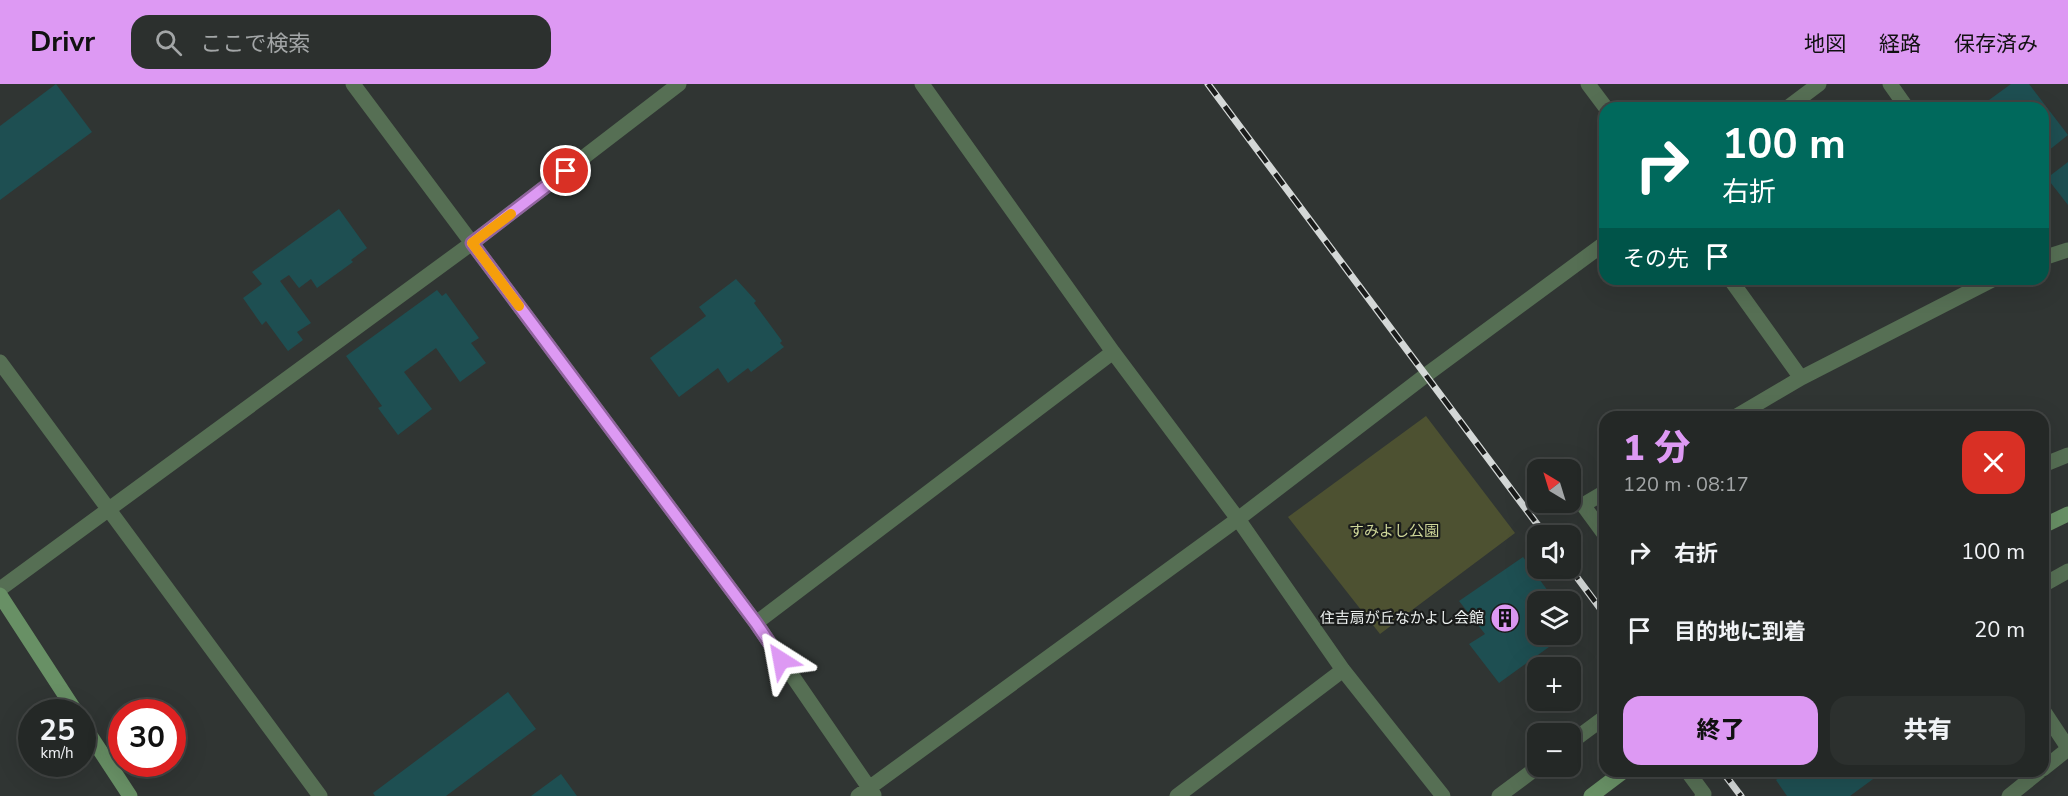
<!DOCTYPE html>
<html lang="ja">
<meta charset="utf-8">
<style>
body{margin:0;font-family:"Nunito Sans","Noto Sans JP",sans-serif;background:#2c302e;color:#f1f3f6;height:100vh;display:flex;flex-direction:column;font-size:22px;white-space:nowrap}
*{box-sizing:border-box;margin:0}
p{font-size:20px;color:#a3a6a7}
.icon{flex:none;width:33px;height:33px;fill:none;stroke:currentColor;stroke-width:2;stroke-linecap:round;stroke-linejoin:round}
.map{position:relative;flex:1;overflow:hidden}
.side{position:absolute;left:1599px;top:327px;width:450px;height:366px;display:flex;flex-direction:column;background:#242826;border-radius:18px;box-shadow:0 6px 24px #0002,0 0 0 2px #414443}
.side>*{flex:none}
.banner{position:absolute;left:1599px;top:18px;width:450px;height:183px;border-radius:18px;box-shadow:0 6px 24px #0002,0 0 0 2px #414443;background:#00695c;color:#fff;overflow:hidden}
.needle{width:39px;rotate:322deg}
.fabs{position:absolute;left:1527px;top:375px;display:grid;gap:12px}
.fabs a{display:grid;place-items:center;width:54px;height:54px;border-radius:12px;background:#242826;box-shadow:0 6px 24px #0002,0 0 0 2px #414443;font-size:30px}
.speed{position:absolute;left:18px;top:615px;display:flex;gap:12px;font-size:30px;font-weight:700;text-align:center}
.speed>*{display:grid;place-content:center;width:78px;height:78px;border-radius:50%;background:#242826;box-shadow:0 6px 24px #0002,0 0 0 2px #414443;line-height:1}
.speed small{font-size:15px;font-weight:400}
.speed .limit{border:9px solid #d22;background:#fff;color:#111}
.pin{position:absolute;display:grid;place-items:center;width:51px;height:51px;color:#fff;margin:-26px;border:3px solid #fff;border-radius:50%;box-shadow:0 2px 6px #0007}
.me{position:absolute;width:66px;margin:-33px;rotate:326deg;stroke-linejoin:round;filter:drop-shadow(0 0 4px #0008)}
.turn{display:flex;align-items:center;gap:21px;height:126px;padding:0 24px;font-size:27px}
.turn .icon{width:78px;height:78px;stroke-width:2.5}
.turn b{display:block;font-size:42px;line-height:51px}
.then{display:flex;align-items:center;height:57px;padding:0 24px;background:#0003;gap:12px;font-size:22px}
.round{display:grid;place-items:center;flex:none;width:63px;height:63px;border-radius:18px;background:#2c302e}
.head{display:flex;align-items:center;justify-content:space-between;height:102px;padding:0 24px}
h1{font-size:36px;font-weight:800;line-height:45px;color:#dd99f3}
.cta{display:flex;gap:12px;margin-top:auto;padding:12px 24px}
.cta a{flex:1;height:69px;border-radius:18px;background:#dd99f3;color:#111;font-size:24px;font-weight:800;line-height:69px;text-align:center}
.cta a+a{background:#2c302e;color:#f1f3f6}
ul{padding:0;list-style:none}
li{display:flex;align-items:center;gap:18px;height:78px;padding:0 24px}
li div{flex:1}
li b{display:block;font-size:22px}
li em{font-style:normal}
header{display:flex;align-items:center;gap:36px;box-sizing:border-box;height:84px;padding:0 30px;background:#dd99f3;color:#111}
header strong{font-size:28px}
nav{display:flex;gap:33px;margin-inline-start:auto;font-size:21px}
.search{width:420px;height:54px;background:#2c302e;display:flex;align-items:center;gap:15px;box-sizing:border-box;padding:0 21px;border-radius:18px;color:#a3a6a7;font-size:22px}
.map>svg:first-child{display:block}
.green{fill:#4d5131}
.building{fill:#1e4f52}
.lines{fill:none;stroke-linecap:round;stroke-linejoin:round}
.street{stroke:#566f54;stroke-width:15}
.secondary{stroke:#689065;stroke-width:15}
.rail-casing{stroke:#d4d8d7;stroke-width:7}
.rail{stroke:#1a1c1b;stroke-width:4.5;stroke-dasharray:14;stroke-linecap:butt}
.route-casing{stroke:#90639e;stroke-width:15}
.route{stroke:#dd99f3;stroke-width:10}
.slow{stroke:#f59e0b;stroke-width:10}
.labels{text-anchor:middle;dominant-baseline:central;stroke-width:4.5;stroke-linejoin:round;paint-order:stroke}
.park-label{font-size:15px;fill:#cfd799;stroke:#1a1c1b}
.poi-label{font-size:15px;fill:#ebefee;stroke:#1a1c1b;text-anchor:end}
</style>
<header>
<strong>Drivr</strong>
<div class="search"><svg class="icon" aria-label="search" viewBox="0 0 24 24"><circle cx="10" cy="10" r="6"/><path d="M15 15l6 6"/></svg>ここで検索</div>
<nav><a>地図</a><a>経路</a><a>保存済み</a></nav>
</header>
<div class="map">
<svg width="2068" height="712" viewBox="0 0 2068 712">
<rect width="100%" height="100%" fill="#303533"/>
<!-- green -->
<path class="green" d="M1426,332L1515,449L1380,550L1288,433Z"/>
<!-- building -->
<path class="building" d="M56,0L92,48L0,116V42Z
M2011,0H2029L2068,51L2043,71V24H1978Z
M2068,78V121L2047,94Z
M339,125L367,164L351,176L353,178L317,204L311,195L299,204L289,191L280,197L311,239L297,248L303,256L288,267L266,237L262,241L243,214L262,200L252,188Z
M736,195L756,217L754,219L782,257L780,259L784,263L751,288L748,284L728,299L718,284L679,313L650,274L706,232L699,223Z
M437,206L442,212L446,209L479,254L471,259L486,279L460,298L436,264L404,288L432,325L398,351L378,324L382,322L346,272Z
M1523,473L1556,518H1538V550H1567L1499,599L1469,560L1485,550L1459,517Z
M508,608L536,645L446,712H375L373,709Z
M1788,687H1884L1850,712H1787L1776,696Z
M561,690L577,712H531Z"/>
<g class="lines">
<!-- street -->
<path class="street" d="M353,0L756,539
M922,0L1113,268L1238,435L1343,586L1443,712
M1588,0L1606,24
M1890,0L1907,24
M1787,24L1819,0
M2043,174L2068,166
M1730,195L1801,294L1735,333
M0,278L320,712
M1801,294L1994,195
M2043,381L2068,371
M1605,408L1583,421L1605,451
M2043,501L2068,487
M0,505L472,159L679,0
M2043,626L2068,664
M1570,659L1605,633
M2043,685L2068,665
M1687,687L1704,710L1702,712
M874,711L756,539L1113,268
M858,712L1238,435L1426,291L1605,159
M1177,712L1343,586
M1499,712L1539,682
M2009,712L2040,687"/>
<!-- secondary -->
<path class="secondary" d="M2043,442L2068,430
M0,511L76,628
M82,639L130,712
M1591,712L1624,687"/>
<!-- rail casing -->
<g class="rail-casing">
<path id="rail" d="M1208,0L1546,452
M1570,484L1605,531
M1722,687L1741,712"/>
</g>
<!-- rail -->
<use href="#rail" class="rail"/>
</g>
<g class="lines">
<!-- route casing -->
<g class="route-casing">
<path id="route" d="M566,87L472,159L756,539L781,576"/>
</g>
<!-- route -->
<use href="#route" class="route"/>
<!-- slow -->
<path class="slow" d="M511,130L472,159L519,222"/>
</g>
<!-- icons -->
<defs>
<g id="building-disc" transform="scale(1.5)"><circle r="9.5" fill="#dd99f3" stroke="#1a1c1b"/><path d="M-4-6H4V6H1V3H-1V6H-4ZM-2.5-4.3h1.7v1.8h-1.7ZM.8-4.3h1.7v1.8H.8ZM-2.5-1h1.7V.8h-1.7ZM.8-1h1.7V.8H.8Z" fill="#111"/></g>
</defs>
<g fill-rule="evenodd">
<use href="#building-disc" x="1505" y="534"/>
</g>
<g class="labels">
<!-- park labels -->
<g class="park-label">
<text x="1394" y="447">すみよし公園</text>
</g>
<!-- poi labels -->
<g class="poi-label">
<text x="1484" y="534">住吉扇が丘なかよし会館</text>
</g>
</g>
</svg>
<div class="fabs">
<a><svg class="needle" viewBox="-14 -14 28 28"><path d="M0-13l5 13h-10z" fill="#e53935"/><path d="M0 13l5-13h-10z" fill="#a3a6a7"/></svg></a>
<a><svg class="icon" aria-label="sound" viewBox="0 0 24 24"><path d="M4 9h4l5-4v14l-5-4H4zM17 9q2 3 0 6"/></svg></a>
<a><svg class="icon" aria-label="layers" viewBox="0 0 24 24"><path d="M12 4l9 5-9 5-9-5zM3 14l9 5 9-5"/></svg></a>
<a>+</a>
<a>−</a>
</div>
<div class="speed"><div>25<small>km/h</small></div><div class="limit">30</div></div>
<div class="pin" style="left:566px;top:87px;background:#d93025"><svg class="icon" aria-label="arrive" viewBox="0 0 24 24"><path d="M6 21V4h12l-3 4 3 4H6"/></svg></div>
<svg class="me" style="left:781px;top:576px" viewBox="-20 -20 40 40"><path d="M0-17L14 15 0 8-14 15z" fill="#dd99f3" stroke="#fff" stroke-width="4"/></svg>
<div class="banner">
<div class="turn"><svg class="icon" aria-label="right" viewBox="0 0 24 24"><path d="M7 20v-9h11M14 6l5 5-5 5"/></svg><div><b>100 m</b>右折</div></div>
<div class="then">その先<svg class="icon" aria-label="arrive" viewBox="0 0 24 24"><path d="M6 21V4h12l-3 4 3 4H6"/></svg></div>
</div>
<section class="side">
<div class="head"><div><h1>1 分</h1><p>120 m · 08:17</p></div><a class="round" style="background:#d93025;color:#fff"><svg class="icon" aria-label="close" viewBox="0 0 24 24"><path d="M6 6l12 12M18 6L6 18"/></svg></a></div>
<ul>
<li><svg class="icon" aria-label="right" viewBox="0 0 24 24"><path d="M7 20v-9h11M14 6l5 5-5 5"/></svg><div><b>右折</b></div><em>100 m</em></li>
<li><svg class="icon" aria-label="arrive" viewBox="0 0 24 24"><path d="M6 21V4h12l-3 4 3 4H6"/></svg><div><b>目的地に到着</b></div><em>20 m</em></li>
</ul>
<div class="cta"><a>終了</a><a>共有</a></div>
</section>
</div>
